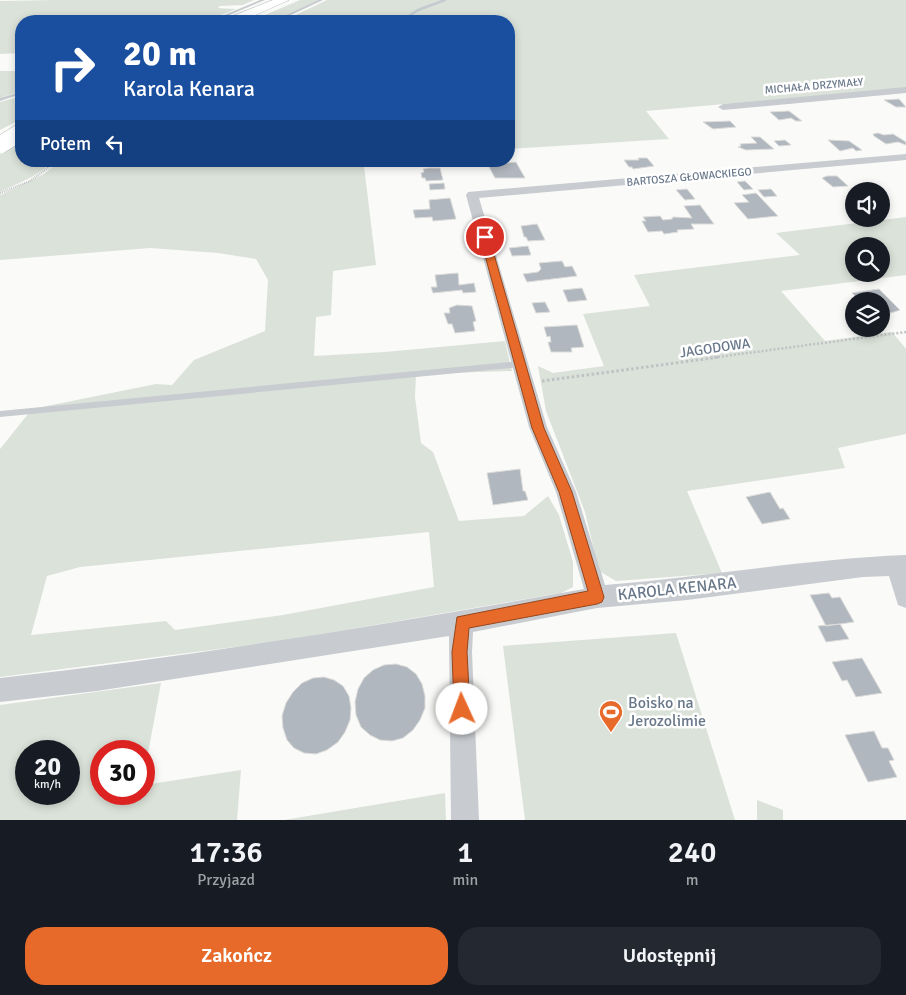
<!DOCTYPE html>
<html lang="pl">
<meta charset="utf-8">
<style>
body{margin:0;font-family:Signika,sans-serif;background:#242831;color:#f1f3f6;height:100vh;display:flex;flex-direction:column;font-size:19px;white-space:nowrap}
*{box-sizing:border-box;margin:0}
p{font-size:16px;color:#9ea1a6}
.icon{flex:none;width:28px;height:28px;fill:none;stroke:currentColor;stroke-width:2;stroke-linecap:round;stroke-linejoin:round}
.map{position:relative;height:820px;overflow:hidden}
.sheet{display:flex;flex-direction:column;background:#171b24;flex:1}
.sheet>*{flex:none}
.top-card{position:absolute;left:15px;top:15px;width:500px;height:152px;border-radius:20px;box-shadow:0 2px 8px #0003;background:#1a4fa0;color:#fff;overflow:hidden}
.fabs{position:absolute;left:845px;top:182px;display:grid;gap:10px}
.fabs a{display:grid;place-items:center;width:45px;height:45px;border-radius:50%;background:#171b24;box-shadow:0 2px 8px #0003;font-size:25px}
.speed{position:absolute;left:15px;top:740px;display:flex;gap:10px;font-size:25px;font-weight:700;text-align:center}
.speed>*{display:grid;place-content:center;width:65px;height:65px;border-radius:50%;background:#171b24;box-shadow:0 2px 8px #0003;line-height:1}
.speed small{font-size:12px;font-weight:400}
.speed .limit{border:8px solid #d22;background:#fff;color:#111}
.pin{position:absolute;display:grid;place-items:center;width:42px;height:42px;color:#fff;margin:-21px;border:2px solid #fff;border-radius:50%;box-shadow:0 1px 5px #0007}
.me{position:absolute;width:55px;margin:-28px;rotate:358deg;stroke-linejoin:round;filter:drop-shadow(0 0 4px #0008)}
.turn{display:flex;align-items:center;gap:18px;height:105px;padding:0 25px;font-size:22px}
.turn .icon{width:65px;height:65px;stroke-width:2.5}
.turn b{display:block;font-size:35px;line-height:42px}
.then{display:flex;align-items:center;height:48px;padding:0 25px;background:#0003;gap:10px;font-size:19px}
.eta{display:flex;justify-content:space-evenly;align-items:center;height:85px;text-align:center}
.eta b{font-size:30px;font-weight:600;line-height:35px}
.action{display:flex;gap:10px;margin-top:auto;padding:10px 25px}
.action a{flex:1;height:58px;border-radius:20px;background:#e86a2a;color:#fff;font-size:20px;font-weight:600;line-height:58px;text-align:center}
.action a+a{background:#242831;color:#f1f3f6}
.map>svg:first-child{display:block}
.green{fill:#dbe2d9;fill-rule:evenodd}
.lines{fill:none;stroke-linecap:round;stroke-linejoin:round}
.stream{stroke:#c3cbd1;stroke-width:2.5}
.building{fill:#b1b7be;stroke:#dcdcda}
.primary-casing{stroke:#bbbec3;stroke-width:1}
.path-far2{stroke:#bfc2c5;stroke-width:2;stroke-dasharray:1 1;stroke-linecap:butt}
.path-far1{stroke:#bfc2c5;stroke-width:2.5;stroke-dasharray:2 2;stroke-linecap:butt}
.path{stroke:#bfc2c5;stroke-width:3;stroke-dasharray:2.5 2.5;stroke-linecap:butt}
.lane{fill:#c8cbcf;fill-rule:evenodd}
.street{fill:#c8cbcf;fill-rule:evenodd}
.primary{fill:#fff;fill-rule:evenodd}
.primary-bridge-casing{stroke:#bbbec3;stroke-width:18;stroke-linecap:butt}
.primary-bridge{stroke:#fff;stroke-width:17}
.route{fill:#e86a2a;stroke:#97451b}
.labels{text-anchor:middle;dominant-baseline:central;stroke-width:5;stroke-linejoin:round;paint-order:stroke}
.far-street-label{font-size:11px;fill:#687789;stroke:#fff}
.street-label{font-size:14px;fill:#687789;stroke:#fff}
.near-street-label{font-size:16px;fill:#687789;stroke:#fff}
.near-poi-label{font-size:16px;fill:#687789;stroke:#fff;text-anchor:start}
</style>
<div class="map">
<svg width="906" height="820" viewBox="0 0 906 820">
<rect width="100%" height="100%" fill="#fafaf8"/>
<!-- green -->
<path class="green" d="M56,0H254L243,5L220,6L218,8L236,9L206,21H21V53L0,54V1Z
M300,0H318L273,21H251Z
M327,0H906V88L646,111L669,139L509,149V21H283Z
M0,71H21V91L0,98Z
M21,96V119L0,130V102Z
M21,144V161H55L32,177L0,192V152L11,145Z
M60,161H411L364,166L376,265L333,271L331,315L316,317L314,356L385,352L505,341L512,371L416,374L415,397L421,443L433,452L459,521L524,516L548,496L559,515L573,562V587L561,593L281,641L0,677V449L32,409L156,384L172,385L194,360L265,331L268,280L256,259L218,253L150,248L0,260V195L44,174ZM429,532L434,587L283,615L175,630L166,621L31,635L47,576L80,567Z
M906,217V275L781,291L825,341L892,332L906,349V434L838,448L845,468L687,491L722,573L616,581L599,571L585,512L546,411L538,366L553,373L604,366L583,314L650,306L634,275L800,255L776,233ZM854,246H881V274H854Z
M676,633L735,820H525L503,646Z
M161,683L144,775V751H101V794H144V785L241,770L237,820H0V705ZM26,751H69V794H26Z
M445,793L446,820H284Z
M757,800L783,810V820H757Z"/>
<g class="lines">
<!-- stream -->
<path class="stream" d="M370,21L380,19L403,20L418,10L445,0"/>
</g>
<!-- building -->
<path class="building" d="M899,99L906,107H896L884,100Z
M789,111L802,121H796L791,118L779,120L770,112Z
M730,121L736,127L713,129L703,122Z
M878,133L884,135L893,134L906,142V145L898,142L886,144L874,136L873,134Z
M751,137H760L774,149L746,150L738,147L741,146L740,144L757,143Z
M785,140L791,145L779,146L774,141Z
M828,140L849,141L862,150L856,151L853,148L840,151Z
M638,158H647L654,166L633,169L632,167H629L624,160H639Z
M516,162L525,178H495L488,165Z
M429,168H440L443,180L426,181L425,178H422L421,173L424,172L423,169Z
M827,176H837L848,186L833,187L822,178Z
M745,181L753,189L744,190L737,182Z
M444,183L445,189L430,190L429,184Z
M687,189L695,199L685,200L676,190Z
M771,189L777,196L764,197L758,190Z
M756,193L778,216L748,219L734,203L749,202L742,195Z
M450,198L456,219L433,221L432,217L415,218L413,210L430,209L429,200Z
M700,205L714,224H691L694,229L677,230L678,232L664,234L662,231L648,232L642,221H646L643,217L660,216L663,220L672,219L673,217L692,218L684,206Z
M537,224L545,240L528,241L526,237H524L521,226Z
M528,246L531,255L512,256L509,248Z
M562,261L565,267L572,266L577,276L527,282L523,274L538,272L541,269L539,263Z
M458,273L459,285L474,283L476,292L463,293L462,290L433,293L431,287H437L435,275Z
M582,288L587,300L568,302L563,290Z
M879,289L900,310L891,313L883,312L881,301H860L852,293Z
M545,302L550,312L536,313L532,303Z
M457,305L472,306L476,321L473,322L475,331L455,333L452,324H448L444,313H450L449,308Z
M577,325L584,347L571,348L572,352H551L548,342H551L550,336L547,337L544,327Z
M520,469L523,491H525L528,500L493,505L487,473Z
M770,492L780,509L783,508L790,519L762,524L746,497Z
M829,593L832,598L840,597L854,622L826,626L810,595Z
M840,624L849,639L826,642L818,626Z
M862,658L882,693L856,697L847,680L842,681L832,662Z
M396,664L407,667L416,674L422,684L425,696V708L420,720L413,730L403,738L392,741L380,740L370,735L361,727L356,715L355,702L358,689L364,678L373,670L384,665Z
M324,677L334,680L343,686L349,696L351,708L350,720L345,732L338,742L327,750L316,754L304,753L294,748L287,740L283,728L282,716L286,703L293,692L302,683L313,678Z
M874,731L882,748H888L894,760L889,761L897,777L868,782L845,735Z"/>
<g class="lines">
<!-- primary casing -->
<g class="primary-casing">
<path id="primary" d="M273,0H289L242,21H226L228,18Z"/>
</g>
<!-- path-far2 -->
<path class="path-far2" d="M0,193L30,181L57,161"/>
<!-- path-far1 -->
<path class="path-far1" d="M710,358L906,332"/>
<!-- path -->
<path class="path" d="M542,381L720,357"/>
<!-- lane -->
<path class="lane" d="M260,0H265L215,21H210Z
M318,0H323L278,21H273Z
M21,92V94L0,101V98Z
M521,361L525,364L521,367L0,417V411Z"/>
<!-- street -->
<path class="street" d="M906,87V93L723,110L718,107L723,104Z
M906,154V160L479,198L547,427L576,492L605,585C705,577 805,559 906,555V608L898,605L889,576L863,577L687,600L597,608L473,632L472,652L479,820H451L449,636L97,691L0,702V678C196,656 390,624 584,589L556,492L529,427L466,195L468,192Z"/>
<!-- primary -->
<use href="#primary" class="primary"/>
<!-- primary-bridge casing -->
<g class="primary-bridge-casing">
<path id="primary-bridge" d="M0,145L21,132"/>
</g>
<!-- primary-bridge -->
<use href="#primary-bridge" class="primary-bridge"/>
</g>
<!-- route -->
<path class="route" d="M482,235L489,237L544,428L572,492L604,597L602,602L597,604L469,628L467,652L470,709L468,715L462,717L456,715L454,709L452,652L457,617L588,591L559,492L532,428L480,237Z"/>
<!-- icons -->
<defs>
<g id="stadium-pin" transform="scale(1.25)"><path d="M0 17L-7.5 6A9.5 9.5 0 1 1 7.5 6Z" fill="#e86a2a" stroke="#fff"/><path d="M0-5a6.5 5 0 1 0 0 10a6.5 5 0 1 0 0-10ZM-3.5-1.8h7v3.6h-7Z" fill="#fff"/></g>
</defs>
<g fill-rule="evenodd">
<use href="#stadium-pin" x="611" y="712"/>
</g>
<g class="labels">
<!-- far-street labels -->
<g class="far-street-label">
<text transform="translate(814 86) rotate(-5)">MICHAŁA DRZYMAŁY</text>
<text transform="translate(689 177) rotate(-5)">BARTOSZA GŁOWACKIEGO</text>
</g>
<!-- street labels -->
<g class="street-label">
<text transform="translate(715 348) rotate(-8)">JAGODOWA</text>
</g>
<!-- near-street labels -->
<g class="near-street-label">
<text transform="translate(677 589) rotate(-6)">KAROLA KENARA</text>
</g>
<!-- near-poi labels -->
<g class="near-poi-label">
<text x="628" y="703">Boisko na<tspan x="628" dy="18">Jerozolimie</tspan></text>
</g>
</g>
</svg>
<div class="fabs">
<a><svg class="icon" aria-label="sound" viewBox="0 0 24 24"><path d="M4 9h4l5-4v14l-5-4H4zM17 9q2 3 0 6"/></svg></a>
<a><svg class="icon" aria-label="search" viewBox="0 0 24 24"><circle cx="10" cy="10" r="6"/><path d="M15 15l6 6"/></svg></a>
<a><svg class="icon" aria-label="layers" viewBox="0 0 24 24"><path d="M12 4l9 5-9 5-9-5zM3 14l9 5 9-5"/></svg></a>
</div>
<div class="speed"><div>20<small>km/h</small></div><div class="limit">30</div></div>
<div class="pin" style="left:485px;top:237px;background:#d93025"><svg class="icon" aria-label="arrive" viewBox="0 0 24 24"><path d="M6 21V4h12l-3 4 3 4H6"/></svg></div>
<svg class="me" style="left:462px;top:709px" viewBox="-20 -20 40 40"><circle r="19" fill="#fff"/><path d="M0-13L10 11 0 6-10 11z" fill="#e86a2a"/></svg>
<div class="top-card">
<div class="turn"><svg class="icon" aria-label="right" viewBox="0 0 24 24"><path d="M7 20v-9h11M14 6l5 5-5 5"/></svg><div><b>20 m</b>Karola Kenara</div></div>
<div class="then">Potem<svg class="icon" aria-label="left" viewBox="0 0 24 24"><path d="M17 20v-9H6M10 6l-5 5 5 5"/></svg></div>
</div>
</div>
<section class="sheet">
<div class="eta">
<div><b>17:36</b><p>Przyjazd</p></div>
<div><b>1</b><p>min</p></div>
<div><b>240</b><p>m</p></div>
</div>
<div class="action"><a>Zakończ</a><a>Udostępnij</a></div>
</section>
